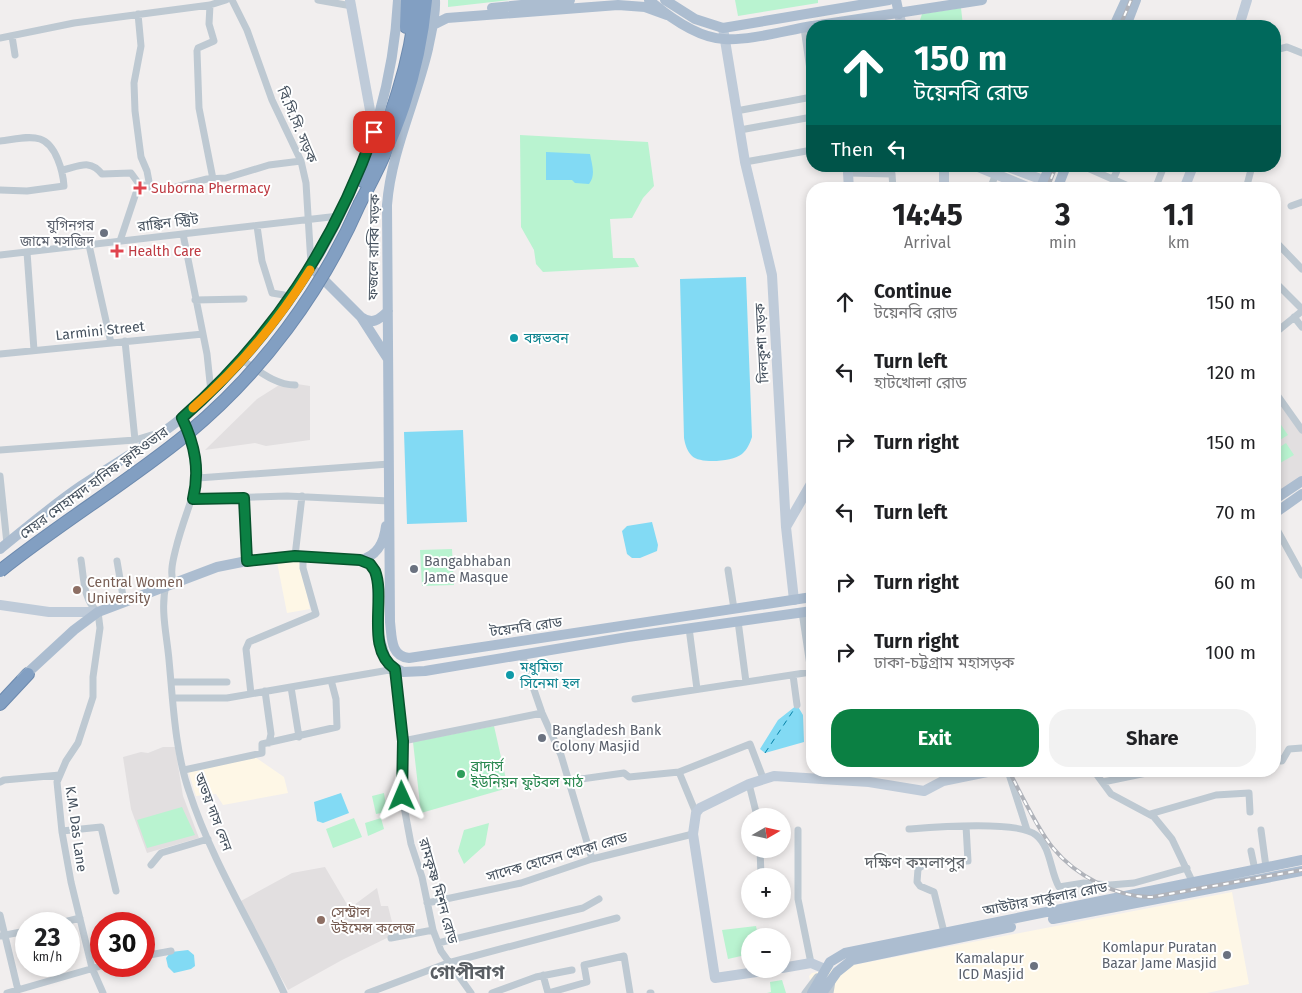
<!DOCTYPE html>
<meta charset="utf-8">
<style>
body{margin:0;font-family:"Fira Sans","Noto Sans Bengali",sans-serif;background:#f2f2f2;color:#202124;height:100vh;display:flex;flex-direction:column;font-size:19px;white-space:nowrap}
*{box-sizing:border-box;margin:0}
p{font-size:16px;color:#757577}
.icon{flex:none;width:28px;height:28px;fill:none;stroke:currentColor;stroke-width:2;stroke-linecap:round;stroke-linejoin:round}
.map{position:relative;flex:1;overflow:hidden}
.details{position:absolute;left:806px;top:182px;width:475px;height:595px;display:flex;flex-direction:column;background:#fff;border-radius:20px;box-shadow:0 2px 8px #0003}
.details>*{flex:none}
.banner{position:absolute;left:806px;top:20px;width:475px;height:152px;border-radius:20px;box-shadow:0 2px 8px #0003;background:#00695c;color:#fff;overflow:hidden}
.needle{width:32px;rotate:81deg}
.tools{position:absolute;left:741px;top:808px;display:grid;gap:10px}
.tools a{display:grid;place-items:center;width:50px;height:50px;border-radius:50%;background:#fff;box-shadow:0 2px 8px #0003;font-size:25px}
.speed{position:absolute;left:15px;top:912px;display:flex;gap:10px;font-size:25px;font-weight:700;text-align:center}
.speed>*{display:grid;place-content:center;width:65px;height:65px;border-radius:50%;background:#fff;box-shadow:0 2px 8px #0003;line-height:1}
.speed small{font-size:12px;font-weight:400}
.speed .limit{border:8px solid #d22;background:#fff;color:#111}
.pin{position:absolute;display:grid;place-items:center;width:42px;height:42px;color:#fff;margin:-21px;border-radius:10px;box-shadow:0 2px 8px #0006}
.me{position:absolute;width:55px;margin:-28px;rotate:359deg;stroke-linejoin:round;filter:drop-shadow(0 0 4px #0008)}
.turn{display:flex;align-items:center;gap:18px;height:105px;padding:0 25px;font-size:22px}
.turn .icon{width:65px;height:65px;stroke-width:2.5}
.turn b{display:block;font-size:35px;line-height:42px}
.then{display:flex;align-items:center;height:48px;padding:0 25px;background:#0003;gap:10px;font-size:19px}
.eta{display:flex;justify-content:space-evenly;align-items:center;height:85px;text-align:center}
.eta b{font-size:30px;font-weight:700;line-height:35px}
.cta{display:flex;gap:10px;margin-top:auto;padding:10px 25px}
.cta a{flex:1;height:58px;border-radius:20px;background:#0b8043;color:#fff;font-size:20px;font-weight:700;line-height:58px;text-align:center}
.cta a+a{background:#f2f2f2;color:#202124}
ul{padding:0;list-style:none}
li{display:flex;align-items:center;gap:15px;height:70px;padding:0 25px}
li div{flex:1}
li b{display:block;font-size:19px}
li em{font-style:normal}
.map>svg:first-child{display:block}
.commercial{fill:#fef7e6}
.education{fill:#e2dfe0}
.green{fill:#b9f3d0}
.water{fill:#82daf4}
.lines{fill:none;stroke-linecap:round;stroke-linejoin:round}
.ferry{stroke:#0280a6;stroke-width:1;stroke-dasharray:6 5;stroke-linecap:butt}
.highway-casing{stroke:#6d8aae;stroke-width:14}
.street{stroke:#bec9d2;stroke-width:7}
.secondary{stroke:#bfcbd9;stroke-width:10}
.primary{stroke:#acbdd0;stroke-width:10}
.highway{stroke:#829fc2;stroke-width:12}
.rail-casing{stroke:#b0b3ba;stroke-width:4}
.rail{stroke:#fff;stroke-width:2;stroke-dasharray:5.5;stroke-linecap:butt}
.highway-bridge-casing{stroke:#6d8aae;stroke-width:14;stroke-linecap:butt}
.highway-bridge{stroke:#829fc2;stroke-width:12}
.route-casing{stroke:#07532c;stroke-width:12}
.route{stroke:#0b8043;stroke-width:9}
.slow{stroke:#f59e0b;stroke-width:9}
.health-dot{fill:#e0444e;stroke:#fff;stroke-width:2}
.worship-dot{fill:#6b7280;stroke:#fff;stroke-width:2}
.culture-dot{fill:#0f9aa8;stroke:#fff;stroke-width:2}
.education-dot{fill:#8d6e63;stroke:#fff;stroke-width:2}
.leisure-dot{fill:#2e9e5b;stroke:#fff;stroke-width:2}
.labels{text-anchor:middle;dominant-baseline:central;stroke-width:4;stroke-linejoin:round;paint-order:stroke}
.street-label{font-size:14px;fill:#45515e;stroke:#fff}
.health-label{font-size:14px;fill:#be3a42;stroke:#fff;text-anchor:start}
.worship-label{font-size:14px;fill:#5b616d;stroke:#fff;text-anchor:end}
.culture-label{font-size:14px;fill:#0d838f;stroke:#fff;text-anchor:start}
.education-label{font-size:14px;fill:#785e54;stroke:#fff;text-anchor:start}
.leisure-label{font-size:14px;fill:#27864d;stroke:#fff;text-anchor:start}
.quarter-label{font-size:16px;fill:#5a5f64;stroke:#fff}
.district-label{font-size:19px;font-weight:bold;fill:#5a5f64;stroke:#fff}
</style>
<div class="map">
<svg width="1302" height="993" viewBox="0 0 1302 993">
<rect width="100%" height="100%" fill="#f1eeee"/>
<!-- commercial -->
<path class="commercial" d="M299,556L310,609L287,613L276,557Z
M255,757L284,777L288,793L223,805L216,794L196,796L188,770Z
M1232,892L1249,984L1207,993H813L809,976L812,973Z"/>
<!-- education -->
<path class="education" d="M284,382L310,386V440L266,446L255,443L205,450L257,399Z
M1278,399L1302,433V476L1275,495V402Z
M163,747H175L183,796L199,838L147,853L131,809L123,757L141,752L148,753Z
M325,867L348,906L354,905L377,888L381,906H388L395,934L342,960L288,990L239,902L292,873Z"/>
<!-- green -->
<path class="green" d="M448,0H510L448,7Z
M735,0H818V3L738,16Z
M961,8L963,26H918L922,14Z
M520,135L648,142L654,186L643,198L632,218L610,219L613,258H634L639,267L543,272L536,264L534,250L521,227Z
M1275,416L1288,435L1275,443Z
M1286,443L1294,455L1275,466V450Z
M452,549L454,585L422,586L420,550Z
M494,726L508,788L421,813L413,742Z
M384,793L387,812L376,814L372,796Z
M182,807L195,835L147,848L137,820Z
M354,818L362,837L333,848L326,829Z
M381,818L384,829L368,836L365,823Z
M489,823L485,845L464,864L458,851L464,830Z
M756,926L758,936H750V954L728,959L722,930Z
M782,980L786,993H767L771,992L770,982Z"/>
<!-- water -->
<path class="water" d="M546,152L590,154C592,165 596,175 589,184L575,183L572,180H546Z
M746,277L752,437C750,443 747,450 742,454C732,462 700,464 692,456C687,451 685,444 684,438L680,279Z
M463,430L467,522L407,524L404,432Z
M652,522L658,545L657,551L640,558H632L627,554L622,531L627,526Z
M797,705L803,715L804,742L765,753L760,749L778,720Z
M341,793L349,813L323,823L317,821L314,802Z
M188,950L194,955L195,966L191,969L174,973L168,967L166,958L171,952Z"/>
<g class="lines">
<!-- ferry -->
<path class="ferry" d="M765,753L795,708"/>
<!-- highway casing -->
<g class="highway-casing">
<path id="highway" d="M406,27L407,0
M363,181C389,123 412,64 416,0
M360,203C396,137 419,76 426,0
M0,704L28,674"/>
</g>
<!-- street -->
<path class="street" d="M232,0L247,30L272,100L301,161L306,183L311,264
M318,0L352,6
M210,5L209,24L214,41L198,48L197,51L199,108L213,179
M138,14L141,46L134,83L135,111L141,157L147,171L150,187
M804,28L812,84
M12,36L15,55
M0,38L74,23L210,5L226,0
M1275,50L1287,47L1302,53
M736,111L812,97
M740,130L812,117
M0,141C12,140 28,135 40,139C56,144 63,172 64,186L27,191L0,190
M745,162L812,150
M1083,166L1135,189
M63,170C80,166 90,159 102,174L131,173L139,184
M848,173L892,174L893,189
M139,184L154,188L176,187L207,179L226,178L269,165L301,161
M990,189L999,166
M1109,189L1119,166
M1155,189L1164,166
M1246,189L1252,166
M1291,206L1302,202
M257,226L262,261L272,293L284,295L287,303
M183,234L207,354L211,392
M120,241L139,184
M1275,241L1302,269
M89,245L111,343
M27,252L34,350
M0,255L339,216
M1275,282L1302,309
M1275,294L1281,288
M195,300L244,299
M1294,317L1302,327
M1275,333L1302,311
M125,341L135,440
M0,354L203,334
M242,360C258,370 275,385 295,385
M1275,392L1302,430
M0,450L135,440L158,433
M0,476L7,544
M198,478L389,464
M244,498L247,561
M193,499L287,496L389,501
M1275,526L1302,575
M295,556L302,496
M81,560C84,578 83,600 98,612L100,628L93,677V697L78,743L66,761L57,782L62,832L71,882L92,968L103,993
M117,561L124,602
M728,570L734,609
M173,582C170,571 173,560 176,548C190,492 211,478 182,418
M166,585C160,609 167,636 169,660C173,702 175,751 189,791C212,862 253,926 284,993
M738,621L746,682
M689,628L697,689
M522,655L542,713L561,755L592,859
M793,675L797,705
M171,682H227
M291,687L299,737
M265,691L271,734L269,743
M251,694L246,649L249,642L316,614L303,568V556
M173,698H227L395,669L403,741L402,796L411,844L422,877L433,930L441,951L471,993
M635,699L811,672L802,612
M403,741L542,713
M1275,761H1282L1289,749L1302,748
M184,770L262,753V744L337,727L336,699L331,680
M1008,771L1027,830
M1094,771L1111,794L1154,817L1172,839L1193,883
M679,772L750,744L763,778
M567,781L624,773L629,777L679,772L696,813
M0,782L4,780L60,775
M1103,782L1156,771
M749,784L757,816
M1150,814L1216,795L1249,793L1250,812
M909,829C934,827 1018,820 1036,835C1051,847 1050,871 1059,887L1084,883L1110,885L1134,883L1187,868
M798,830V899L811,963
M1261,830L1266,867
M62,831L101,827L116,891
M760,849L761,876
M1251,851L1255,870
M151,865L161,853L208,839
M427,903L521,883L592,859L693,834
M0,915L18,990
M56,924L80,918
M944,932L934,892L920,886L917,882L918,869L929,861H968L966,826
M0,936L26,931
M391,938L433,930
M438,943L583,908L599,899
M144,956L171,951
M543,975L548,993L587,982L584,965L624,956L630,993
M7,993L101,966
M368,993L448,963L617,918
M492,993L536,977L572,970
M650,993H651
M805,993L817,977
M830,993L832,981"/>
<!-- secondary -->
<path class="secondary" d="M350,0L374,132
M899,14L902,26
M1239,26L1247,0
M723,28L745,162L772,275L786,527L794,600
M944,166V189
M976,166L1032,189
M1006,166L1043,180
M849,189L848,173L850,166
M1184,189L1193,166
M786,527L812,482
M0,605L49,612H98
M782,968L811,963L825,969
M777,969L715,978L693,834L696,813L700,808L749,784L774,776L869,782L924,791L943,781L992,771"/>
<!-- primary -->
<path class="primary" d="M435,0C436,17 431,32 428,49C416,101 391,152 387,205L390,622C392,637 390,656 409,658L812,597
M649,0C669,17 697,38 724,39C749,41 787,30 812,26
M665,0L695,19L723,28L889,0
M896,0L899,14
M492,8L570,0
M433,25L447,18L618,5L645,7L667,15
M813,26L982,0
M1114,26L1126,0
M1126,26L1136,0
M1040,189L1050,166
M1057,189L1066,166
M316,272L361,317L388,359
M361,317C372,325 379,320 388,311
M1275,499L1302,481
M1275,513L1302,494
M0,549C26,528 53,505 81,486C115,463 152,443 184,416C304,315 390,157 398,0
M360,560C378,556 384,542 386,526
M22,678L74,630L98,612L217,567L247,561L295,556L360,560L370,564L377,576L379,636L386,660L389,664L403,672L425,671L628,637L812,611
M1053,919L1302,871
M812,993L830,962L845,953L1302,860
M822,993L837,972L852,960L1011,927"/>
<!-- highway -->
<use href="#highway" class="highway"/>
<!-- rail casing -->
<g class="rail-casing">
<path id="rail" d="M1120,26L1131,0
M1047,189L1056,166
M1009,771C1020,792 1038,830 1053,848C1075,875 1117,898 1152,897L1302,870"/>
</g>
<!-- rail -->
<use href="#rail" class="rail"/>
<!-- highway-bridge casing -->
<g class="highway-bridge-casing">
<path id="highway-bridge" d="M0,571C60,523 127,483 187,434C262,372 321,292 360,203"/>
</g>
<!-- highway-bridge -->
<use href="#highway-bridge" class="highway-bridge"/>
</g>
<g class="lines">
<!-- route casing -->
<g class="route-casing">
<path id="route" d="M374,132C333,246 273,337 182,418C195,445 200,470 193,499L244,498L247,561L295,556L360,560L370,564L375,571C386,600 365,648 395,669L403,741L402,796"/>
</g>
<!-- route -->
<use href="#route" class="route"/>
<!-- slow -->
<path class="slow" d="M193,408C238,369 279,320 310,270"/>
</g>
<!-- markers -->
<g class="health-dot">
<path d="M137.5 180.5h5v5h5v5h-5v5h-5v-5h-5v-5h5z"/>
<path d="M114.5 243.5h5v5h5v5h-5v5h-5v-5h-5v-5h5z"/>
</g>
<g class="worship-dot">
<circle cx="104" cy="233" r="5"/>
<circle cx="414" cy="569" r="5"/>
<circle cx="542" cy="738" r="5"/>
<circle cx="1227" cy="955" r="5"/>
<circle cx="1034" cy="966" r="5"/>
</g>
<g class="culture-dot">
<circle cx="514" cy="338" r="5"/>
<circle cx="510" cy="675" r="5"/>
</g>
<g class="education-dot">
<circle cx="77" cy="590" r="5"/>
<circle cx="321" cy="920" r="5"/>
</g>
<circle class="leisure-dot" cx="461" cy="774" r="5"/>
<g class="labels">
<!-- street labels -->
<g class="street-label">
<text transform="translate(297 125) rotate(67)">বি.সি.সি. সড়ক</text>
<text transform="translate(168 223) rotate(-7)">রাঙ্কিন স্ট্রিট</text>
<text transform="translate(374 247) rotate(-89)">ফজলে রাব্বি সড়ক</text>
<text transform="translate(100 331) rotate(-6)">Larmini Street</text>
<text transform="translate(762 343) rotate(-93)">দিলকুশা সড়ক</text>
<text transform="translate(94 483) rotate(-36)">মেয়র মোহাম্মদ হানিফ ফ্লাইওভার</text>
<text transform="translate(526 627) rotate(-8)">টয়েনবি রোড</text>
<text transform="translate(213 812) rotate(69)">অভয় দাস লেন</text>
<text transform="translate(76 829) rotate(82)">K.M. Das Lane</text>
<text transform="translate(557 857) rotate(-16)">সাদেক হোসেন খোকা রোড</text>
<text transform="translate(438 891) rotate(74)">রামকৃষ্ণ মিশন রোড</text>
<text transform="translate(1045 899) rotate(-11)">আউটার সার্কুলার রোড</text>
</g>
<!-- health labels -->
<g class="health-label">
<text x="151" y="188">Suborna Phermacy</text>
<text x="128" y="251">Health Care</text>
</g>
<!-- worship labels -->
<g class="worship-label">
<text x="94" y="225">যুগিনগর<tspan x="94" dy="16">জামে মসজিদ</tspan></text>
<text x="424" y="561" text-anchor="start">Bangabhaban<tspan x="424" dy="16">Jame Masque</tspan></text>
<text x="552" y="730" text-anchor="start">Bangladesh Bank<tspan x="552" dy="16">Colony Masjid</tspan></text>
<text x="1217" y="947">Komlapur Puratan<tspan x="1217" dy="16">Bazar Jame Masjid</tspan></text>
<text x="1024" y="958">Kamalapur<tspan x="1024" dy="16">ICD Masjid</tspan></text>
</g>
<!-- culture labels -->
<g class="culture-label">
<text x="524" y="338">বঙ্গভবন</text>
<text x="520" y="667">মধুমিতা<tspan x="520" dy="16">সিনেমা হল</tspan></text>
</g>
<!-- education labels -->
<g class="education-label">
<text x="87" y="582">Central Women<tspan x="87" dy="16">University</tspan></text>
<text x="331" y="912">সেন্ট্রাল<tspan x="331" dy="16">উইমেন্স কলেজ</tspan></text>
</g>
<!-- leisure labels -->
<g class="leisure-label">
<text x="471" y="766">ব্রাদার্স<tspan x="471" dy="16">ইউনিয়ন ফুটবল মাঠ</tspan></text>
</g>
<!-- quarter labels -->
<g class="quarter-label">
<text x="915" y="862">দক্ষিণ কমলাপুর</text>
</g>
<!-- district labels -->
<g class="district-label">
<text x="467" y="972">গোপীবাগ</text>
</g>
</g>
</svg>
<div class="tools">
<a><svg class="needle" viewBox="-14 -14 28 28"><path d="M0-13l5 13h-10z" fill="#e53935"/><path d="M0 13l5-13h-10z" fill="#757577"/></svg></a>
<a>+</a>
<a>−</a>
</div>
<div class="speed"><div>23<small>km/h</small></div><div class="limit">30</div></div>
<div class="pin" style="left:374px;top:132px;background:#d93025"><svg class="icon" aria-label="arrive" viewBox="0 0 24 24"><path d="M6 21V4h12l-3 4 3 4H6"/></svg></div>
<svg class="me" style="left:402px;top:796px" viewBox="-20 -20 40 40"><path d="M0-17L14 15 0 8-14 15z" fill="#0b8043" stroke="#fff" stroke-width="4"/></svg>
<div class="banner">
<div class="turn"><svg class="icon" aria-label="ahead" viewBox="0 0 24 24"><path d="M12 20V5M6 11l6-6 6 6"/></svg><div><b>150 m</b>টয়েনবি রোড</div></div>
<div class="then">Then<svg class="icon" aria-label="left" viewBox="0 0 24 24"><path d="M17 20v-9H6M10 6l-5 5 5 5"/></svg></div>
</div>
<section class="details">
<div class="eta">
<div><b>14:45</b><p>Arrival</p></div>
<div><b>3</b><p>min</p></div>
<div><b>1.1</b><p>km</p></div>
</div>
<ul>
<li><svg class="icon" aria-label="ahead" viewBox="0 0 24 24"><path d="M12 20V5M6 11l6-6 6 6"/></svg><div><b>Continue</b><p>টয়েনবি রোড</p></div><em>150 m</em></li>
<li><svg class="icon" aria-label="left" viewBox="0 0 24 24"><path d="M17 20v-9H6M10 6l-5 5 5 5"/></svg><div><b>Turn left</b><p>হাটখোলা রোড</p></div><em>120 m</em></li>
<li><svg class="icon" aria-label="right" viewBox="0 0 24 24"><path d="M7 20v-9h11M14 6l5 5-5 5"/></svg><div><b>Turn right</b></div><em>150 m</em></li>
<li><svg class="icon" aria-label="left" viewBox="0 0 24 24"><path d="M17 20v-9H6M10 6l-5 5 5 5"/></svg><div><b>Turn left</b></div><em>70 m</em></li>
<li><svg class="icon" aria-label="right" viewBox="0 0 24 24"><path d="M7 20v-9h11M14 6l5 5-5 5"/></svg><div><b>Turn right</b></div><em>60 m</em></li>
<li><svg class="icon" aria-label="right" viewBox="0 0 24 24"><path d="M7 20v-9h11M14 6l5 5-5 5"/></svg><div><b>Turn right</b><p>ঢাকা-চট্টগ্রাম মহাসড়ক</p></div><em>100 m</em></li>
</ul>
<div class="cta"><a>Exit</a><a>Share</a></div>
</section>
</div>
